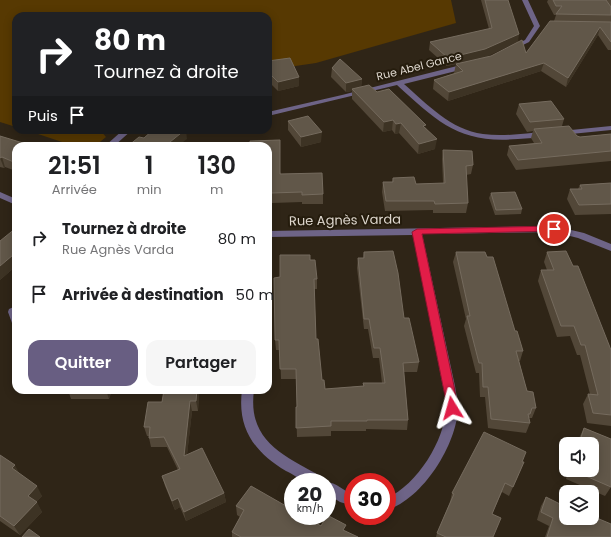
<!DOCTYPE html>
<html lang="fr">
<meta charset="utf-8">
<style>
body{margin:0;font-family:Poppins,sans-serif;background:#f6f6f6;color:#202124;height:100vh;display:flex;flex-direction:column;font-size:15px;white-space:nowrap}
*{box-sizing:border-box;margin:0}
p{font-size:13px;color:#757577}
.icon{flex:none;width:22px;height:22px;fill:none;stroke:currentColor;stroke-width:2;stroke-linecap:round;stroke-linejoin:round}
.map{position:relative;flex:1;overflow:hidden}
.sheet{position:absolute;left:12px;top:142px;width:260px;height:252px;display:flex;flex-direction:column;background:#fff;border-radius:12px;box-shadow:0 2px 10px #0003}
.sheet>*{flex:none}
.top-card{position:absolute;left:12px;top:12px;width:260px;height:122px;border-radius:12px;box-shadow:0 2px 10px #0003;background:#202124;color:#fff;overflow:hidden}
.buttons{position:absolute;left:559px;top:437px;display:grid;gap:8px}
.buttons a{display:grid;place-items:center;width:40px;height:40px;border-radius:8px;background:#fff;box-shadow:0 2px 10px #0003;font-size:20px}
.speed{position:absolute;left:284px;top:473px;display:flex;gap:8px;font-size:20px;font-weight:700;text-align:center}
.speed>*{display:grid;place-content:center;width:52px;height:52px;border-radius:50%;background:#fff;box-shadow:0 2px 10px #0003;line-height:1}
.speed small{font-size:10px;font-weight:400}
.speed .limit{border:6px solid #d22;background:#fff;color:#111}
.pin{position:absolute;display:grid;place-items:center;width:34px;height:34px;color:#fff;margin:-17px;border:2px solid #fff;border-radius:50%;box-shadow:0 1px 4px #0007}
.me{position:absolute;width:44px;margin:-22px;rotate:352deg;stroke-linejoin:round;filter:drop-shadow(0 0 3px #0008)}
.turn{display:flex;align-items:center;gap:14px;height:84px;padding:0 16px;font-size:18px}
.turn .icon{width:52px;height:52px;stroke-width:2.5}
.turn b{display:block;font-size:28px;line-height:34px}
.then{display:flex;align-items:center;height:38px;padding:0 16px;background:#0003;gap:8px;font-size:15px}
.eta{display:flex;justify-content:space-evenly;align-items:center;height:68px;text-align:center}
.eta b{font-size:24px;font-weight:600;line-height:28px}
.primary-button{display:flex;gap:8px;margin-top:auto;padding:8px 16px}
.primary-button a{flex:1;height:46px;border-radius:12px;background:#685e82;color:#fff;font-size:16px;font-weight:600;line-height:46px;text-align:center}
.primary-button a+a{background:#f6f6f6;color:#202124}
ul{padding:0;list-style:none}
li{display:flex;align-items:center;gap:12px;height:56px;padding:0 16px}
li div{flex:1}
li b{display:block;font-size:15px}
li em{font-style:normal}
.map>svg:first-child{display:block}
.green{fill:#573902}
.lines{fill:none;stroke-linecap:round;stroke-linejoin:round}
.minor{fill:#6e6487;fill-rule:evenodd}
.wall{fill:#524738}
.shaded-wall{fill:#3d3324}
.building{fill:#615749;stroke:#756b5e}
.route{fill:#e11d48;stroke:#92132f}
.labels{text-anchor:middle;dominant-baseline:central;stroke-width:4;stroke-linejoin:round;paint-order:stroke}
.far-street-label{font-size:11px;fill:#dfd8cf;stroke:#251c0d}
.street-label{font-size:13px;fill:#dfd8cf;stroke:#251c0d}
</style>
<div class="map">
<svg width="611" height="537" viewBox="0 0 611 537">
<rect width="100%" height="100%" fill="#2f2517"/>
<!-- green -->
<path class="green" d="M0,0H451L456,23L316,63L268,70V16H16V127L0,122Z
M26,130H100L106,137L95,146H74Z"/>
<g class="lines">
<!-- minor -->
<path class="minor" d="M522,0H528L540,26L529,42L511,51L508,49L509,48L525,40L534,26Z
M469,63H472V67L404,84C427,104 451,130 483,134C504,137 525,133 545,132H548V136C538,138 527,138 518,139C459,144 438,122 397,85L268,116V112L342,95Z
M611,126V130L561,135L557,133L561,131Z
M123,130H132L114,146H105Z
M0,192L16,199V205L0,198Z
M554,226L584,233L611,244V251L578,238L554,232L422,234L455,386C456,393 458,400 458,408C457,444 423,499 387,510V498C417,485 445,440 446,408C447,400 444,393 443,386L413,235L268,237V231Z
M16,306V324L12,323L8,312L9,309Z
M242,390H254C247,442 285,456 324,478L325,482C335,481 343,491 353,494V506L340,502L327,494V482C321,482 314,483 308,482C301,481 293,474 286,471C254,452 237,428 242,390Z"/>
</g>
<!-- wall -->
<path class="wall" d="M481,0H508L518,42L484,57L526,53L554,21L556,15H554L547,2L548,0H611V50H608L598,35L566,87L541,71L448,101L433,89L434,80L455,73H454L456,64L447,66L429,50L430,42L489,29Z
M268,61L299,86L278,91L268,81Z
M332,68L362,79L361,87L377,92L426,128L435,149L418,154L399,133L395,134L392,130L383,132L352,99V91L346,92L331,77Z
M519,104L564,119L562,126L577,136L580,137L611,134V161L516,170L507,155L509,146L534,143L531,138L533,131L527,132L516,114Z
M288,121L321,142L301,147L288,130Z
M0,136L16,146V171L5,167L4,168L0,167Z
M268,146L281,174L323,194V204H302V202L272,203V208H268Z
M443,150L473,165L471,174L466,175L468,203L466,213H433V210L385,211L382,192L383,182H392L393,178L416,184L443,183L442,159Z
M611,183V214L575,215L567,199L570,189H578L580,185Z
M491,193L522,209L521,214L495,215L489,198Z
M16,228V266L0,280Z
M364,252L404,318L419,362L417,372H404L408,420L407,430L366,429V431H331V436L297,437L296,407H297L296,379H281L280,350H276L275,340L280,277L310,260L317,279V289H314L316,339L322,380L325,389L363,386V383H382L379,358H373L368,329H364L357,268L358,258H363Z
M456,252L515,331L523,351L520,361H519L527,391L536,408L532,418H529L530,423L526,433L488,428L485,397H480L479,373H476L464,326L466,319L453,262Z
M547,252L573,266L611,350V426L587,423L583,404L588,394H590L580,355H577L570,336L557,337L538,281L541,270H547L544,262Z
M68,390H112L109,399H71Z
M164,390H208V392H199L198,411H192L187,454L224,493L226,502L186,521L180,507L175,510L165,486L162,476L178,470L167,447H151L149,438V436H147L144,427L162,402Z
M584,428L611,439V487L605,496L566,479L569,470H592V444H577L579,438Z
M0,455L42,496L36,502L42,512L20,535L0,521Z
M522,462H524L509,496L502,492L492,514L493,537H436L437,533L450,502L452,493Z
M546,497L566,518L611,537H545L549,526L537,520L541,506Z
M236,506L345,531L358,537H232V532L240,517L237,515Z"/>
<!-- shaded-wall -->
<path class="shaded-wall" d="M600,27L598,35L566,87L568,78Z
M519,34L518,42L484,58L447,66L448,58Z
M544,63L541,71L448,101L449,92Z
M299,77V86L278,91V82Z
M362,79L361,88L352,89V91L346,92V83Z
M393,120L392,130L383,132L384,122Z
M401,123L399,133L395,134L396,124Z
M186,130L187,139L178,146H165Z
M322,132L321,142L301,147V137Z
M437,139L435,149L418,154L419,144Z
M2,157L5,167L4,168L0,158Z
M13,255L16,262V266L0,280V266Z
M106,390H112L109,399Z
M197,390H198L199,392L198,411L196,401Z
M190,401L192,411L186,465L184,456Z
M15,465L20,475L12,468Z
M37,486L42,496L33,505L28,496Z
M224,493L226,502L186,521L184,512Z
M178,498L180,507L175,510L172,501Z
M37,502L42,512L20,535L14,526Z"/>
<!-- building -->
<path class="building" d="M485,0H508L519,34L485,49L448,58L430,42L492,28Z
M553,0H606L611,7V15L556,14L562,6H556Z
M550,21L611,22V42L600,27L568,78L544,63L449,92L434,80L463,71L456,64L491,56L522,40L526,53Z
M290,58L299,77L278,82L268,72V61Z
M340,59L362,79L346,83L332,68Z
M369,85L377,92L389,89L426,125L423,126L437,139L419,144L401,123L396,124L393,120L384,122L352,89Z
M551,101L564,119L530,122L519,104Z
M308,116L322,132L301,137L288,121Z
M569,126L577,136L580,137L611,134V151L518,160L509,146L542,143L534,129Z
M153,130H185L165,146H128L139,137L144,138Z
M0,136L33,146H16V163L2,157L0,158Z
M280,140V174L322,173L323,194L302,195V192L271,193V198H268V146H250V141Z
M443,150L472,151L473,165L466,166L468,203L435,204L434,201H386L383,182H393V178L414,177L416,184L445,183Z
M611,183V204L579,205L570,189H582L580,185Z
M515,192L522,209L496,210L491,193Z
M16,228V256L13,255L0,266V241Z
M393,251L398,273L404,318H409L419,362L403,363L408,420H367V421H331V426L296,428V407H297L296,369H280L279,340H275L274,278L280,277V255H310V260H315L317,279H314L316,339H318L322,380H324L325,389L364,386L363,383H385L380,348H374L369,319H364L358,258H364V252Z
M566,251L573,266H578L611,350V415L593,413L588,394L598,395L585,345H581L574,326H561L541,270H554L547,252Z
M456,252H485L487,257H493L515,331H517L523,351H516L527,391L533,392L536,408H532L530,414H528L530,423L491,419L488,387H483L482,363H479L467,316H470Z
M164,390H197L196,401H190L184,456L202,448L224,493L184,512L178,498L172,501L162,476L180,469L164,437L149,438L150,427H144L148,402H162Z
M584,428L611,439V487L572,470H592V444H579Z
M484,432L526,452L522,462H524L513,487L505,483L492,514L501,518L493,537H446L437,533L454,494L452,493Z
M0,455L15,465L12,468L37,486L28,496L37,502L14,526L0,516Z
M251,486L293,510V516H304L321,526L327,515L346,525L343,530L358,537H241L232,532L244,510L236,506Z
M546,497L566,507V518H592V516L611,524V537H547L553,518L541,512Z
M29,529L40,537H22Z"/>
<!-- route -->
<path class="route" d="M554,226L557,227L558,229L557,231L422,234L454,386L458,408L456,411L452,413L448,411L412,232L417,229Z"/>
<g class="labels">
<!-- far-street labels -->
<g class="far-street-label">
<text transform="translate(419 66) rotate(-14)">Rue Abel Gance</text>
</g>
<!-- street labels -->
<g class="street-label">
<text transform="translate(345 220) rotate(-1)">Rue Agnès Varda</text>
</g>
</g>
</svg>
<div class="buttons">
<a><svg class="icon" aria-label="sound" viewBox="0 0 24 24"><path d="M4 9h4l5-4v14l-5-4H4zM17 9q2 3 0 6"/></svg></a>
<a><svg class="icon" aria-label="layers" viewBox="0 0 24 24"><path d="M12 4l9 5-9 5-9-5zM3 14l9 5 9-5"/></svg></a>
</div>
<div class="speed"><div>20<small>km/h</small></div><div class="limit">30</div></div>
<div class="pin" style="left:554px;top:229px;background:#d93025"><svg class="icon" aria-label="arrive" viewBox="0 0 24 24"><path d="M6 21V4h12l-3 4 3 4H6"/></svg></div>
<svg class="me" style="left:452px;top:408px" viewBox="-20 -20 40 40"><path d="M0-17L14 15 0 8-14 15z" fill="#e11d48" stroke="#fff" stroke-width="4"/></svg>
<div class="top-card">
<div class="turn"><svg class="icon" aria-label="right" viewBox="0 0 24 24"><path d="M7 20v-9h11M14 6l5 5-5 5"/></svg><div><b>80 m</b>Tournez à droite</div></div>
<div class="then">Puis<svg class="icon" aria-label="arrive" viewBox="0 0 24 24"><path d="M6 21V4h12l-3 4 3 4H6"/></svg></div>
</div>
<section class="sheet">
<div class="eta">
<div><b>21:51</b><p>Arrivée</p></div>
<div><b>1</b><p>min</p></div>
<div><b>130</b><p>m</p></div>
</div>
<ul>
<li><svg class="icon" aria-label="right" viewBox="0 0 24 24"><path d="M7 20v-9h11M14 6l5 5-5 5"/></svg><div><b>Tournez à droite</b><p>Rue Agnès Varda</p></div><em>80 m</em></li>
<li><svg class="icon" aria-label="arrive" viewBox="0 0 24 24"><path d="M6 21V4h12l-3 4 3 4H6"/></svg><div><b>Arrivée à destination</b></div><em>50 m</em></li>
</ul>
<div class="primary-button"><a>Quitter</a><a>Partager</a></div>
</section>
</div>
